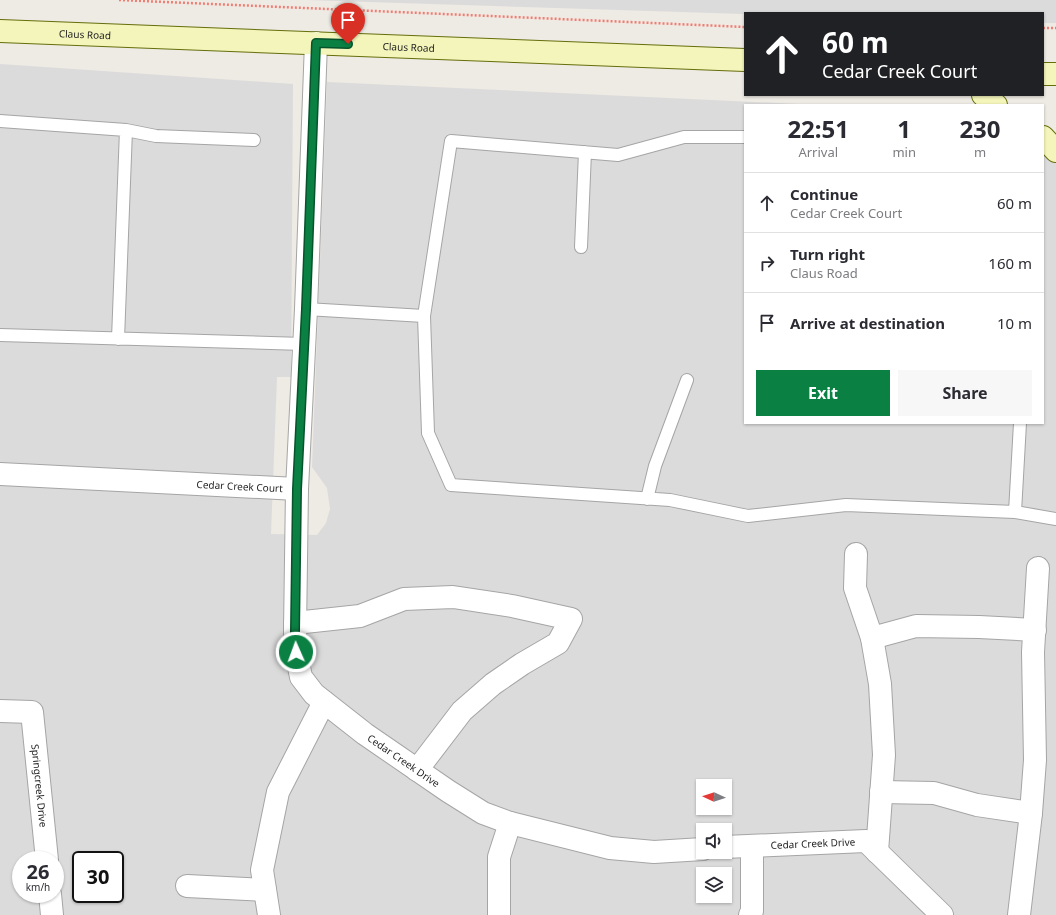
<!DOCTYPE html>
<style>
body{margin:0;font-family:"Noto Sans",sans-serif;background:#f7f7f7;color:#2b2b33;height:100vh;display:flex;flex-direction:column;font-size:15px;white-space:nowrap}
*{box-sizing:border-box;margin:0}
p{font-size:13px;color:#7c7c81}
.icon{flex:none;width:22px;height:22px;fill:none;stroke:currentColor;stroke-width:2;stroke-linecap:round;stroke-linejoin:round}
.map{position:relative;flex:1;overflow:hidden}
.panel{position:absolute;left:744px;top:104px;width:300px;height:320px;display:flex;flex-direction:column;background:#fff;border-radius:0px;box-shadow:0 1px 3px #0004}
.panel>*{flex:none}
.guide{position:absolute;left:744px;top:12px;width:300px;height:84px;border-radius:0px;box-shadow:0 1px 3px #0004;background:#202124;color:#fff;overflow:hidden}
.needle{width:26px;rotate:273deg}
.controls{position:absolute;left:696px;top:779px;display:grid;gap:8px}
.controls a{display:grid;place-items:center;width:36px;height:36px;border-radius:0px;background:#fff;box-shadow:0 1px 3px #0004;font-size:20px}
.speed{position:absolute;left:12px;top:851px;display:flex;gap:8px;font-size:20px;font-weight:700;text-align:center}
.speed>*{display:grid;place-content:center;width:52px;height:52px;border-radius:50%;background:#fff;box-shadow:0 1px 3px #0004;line-height:1}
.speed small{font-size:10px;font-weight:400}
.speed .limit{border:2px solid #111;border-radius:6px;background:#fff;color:#111}
.pin{position:absolute;display:grid;place-items:center;width:34px;height:34px;color:#fff;margin:-41px -17px;border-radius:50% 50% 50% 0;rotate:-45deg;box-shadow:0 0 4px #0007}
.pin .icon{rotate:45deg}
.me{position:absolute;width:44px;margin:-22px;rotate:358deg;stroke-linejoin:round;filter:drop-shadow(0 0 3px #0008)}
.turn{display:flex;align-items:center;gap:14px;height:84px;padding:0 12px;font-size:18px}
.turn .icon{width:52px;height:52px;stroke-width:2.5}
.turn b{display:block;font-size:28px;line-height:34px}
.eta{display:flex;justify-content:space-evenly;align-items:center;height:68px;text-align:center}
.eta b{font-size:24px;font-weight:700;line-height:28px}
.cta{display:flex;gap:8px;margin-top:auto;padding:8px 12px}
.cta a{flex:1;height:46px;border-radius:0px;background:#0b8043;color:#fff;font-size:16px;font-weight:700;line-height:46px;text-align:center}
.cta a+a{background:#f7f7f7;color:#2b2b33}
ul{padding:0;list-style:none}
li{display:flex;align-items:center;gap:12px;height:60px;padding:0 12px;border-top:1px solid #e1e1e2}
li div{flex:1}
li b{display:block;font-size:15px}
li em{font-style:normal}
.map>svg:first-child{display:block}
.residential{fill:#dcdbdb;fill-rule:evenodd}
.lines{fill:none;stroke-linecap:round;stroke-linejoin:round}
.lane-casing{stroke:#a5a5a5;stroke-width:14}
.street-casing{stroke:#a5a5a5;stroke-width:24}
.secondary-casing{stroke:#656e0b;stroke-width:24}
.path{stroke:#f17d72;stroke-width:2.5;stroke-dasharray:2 2;stroke-linecap:butt}
.lane{stroke:#fff;stroke-width:12}
.street{stroke:#fff;stroke-width:22}
.secondary{stroke:#f4f5bb;stroke-width:22}
.route-casing{stroke:#07532c;stroke-width:10}
.route{stroke:#0b8043;stroke-width:7}
.labels{text-anchor:middle;dominant-baseline:central;stroke-width:3.5;stroke-linejoin:round;paint-order:stroke}
.street-label{font-size:10px;fill:#1e1e1e;stroke:#fff}
</style>
<div class="map">
<svg width="1056" height="915" viewBox="0 0 1056 915">
<rect width="100%" height="100%" fill="#eeeae4"/>
<!-- residential -->
<path class="residential" d="M306,0H1056V23H1043V13L745,14Z
M0,64L293,84L291,377H277L271,534L317,535L326,523L330,509L327,488L312,467L327,82L819,105H745V423H1043V139L1056,150V915H0ZM703,786H725V808H703ZM703,830H725V852H703ZM21,860H55V894H21ZM81,860H115V894H81ZM703,874H725V896H703Z"/>
<g class="lines">
<!-- lane casing -->
<g class="lane-casing">
<path id="lane" d="M0,121L126,130L156,136L254,140
M745,137H684L618,155L451,141L424,316L428,433L451,485L670,500L748,516L846,505L1015,512L1020,423
M581,247L585,152
M306,309L424,316
M0,335L304,344
M118,339L126,130
M647,499L655,466L687,380
M1015,512L1056,519"/>
</g>
<!-- street casing -->
<g class="street-casing">
<g id="street">
<path id="s1" d="M316,43L306,309L297,489L295,631L296,652L301,677L314,694L365,734L448,791L483,813L510,823L610,848L654,852L703,849"/>
<path id="s2" d="M0,474L297,489"/>
<path d="M856,554L855,588L872,638L880,684L884,755L877,852"/>
<path d="M295,623L360,616L404,599L453,597L512,606L571,619L558,643L522,664L493,684L462,711L417,770"/>
<path d="M872,638L916,626L979,627L1035,630"/>
<path id="s3" d="M0,711L32,712L47,860"/>
<path d="M881,792L934,793L977,805L1031,813"/>
<path id="s4" d="M725,847L866,841L942,915"/>
<path d="M187,886L265,890"/>
<path d="M50,894L52,915"/>
<path d="M269,915L262,870L278,792L324,702"/>
<path d="M499,915V857L510,823"/>
<path d="M750,915L752,911V846"/>
<path d="M1019,915L1031,813L1035,760L1033,652L1038,568"/>
</g>
</g>
<!-- secondary casing -->
<g class="secondary-casing">
<g id="secondary">
<path id="s5" d="M0,31L745,60"/>
<path d="M1043,74H1056"/>
<path d="M983,95L996,105"/>
<path d="M1043,137L1056,151"/>
</g>
</g>
<!-- path -->
<path class="path" d="M119,0L745,27
M1043,28H1056"/>
<!-- lane -->
<use href="#lane" class="lane"/>
<!-- street -->
<use href="#street" class="street"/>
<!-- secondary -->
<use href="#secondary" class="secondary"/>
</g>
<g class="lines">
<!-- route casing -->
<g class="route-casing">
<path id="route" d="M296,652L295,631L297,489L306,309L316,43L348,44"/>
</g>
<!-- route -->
<use href="#route" class="route"/>
</g>
<g class="labels">
<!-- street labels -->
<g class="street-label">
<text stroke="none"><textPath href="#s5" startOffset="85">Claus Road</textPath></text>
<text stroke="none"><textPath href="#s5" startOffset="409">Claus Road</textPath></text>
<text stroke="none"><textPath href="#s2" startOffset="240">Cedar Creek Court</textPath></text>
<text stroke="none"><textPath href="#s1" startOffset="768">Cedar Creek Drive</textPath></text>
<text stroke="none"><textPath href="#s3" startOffset="106">Springcreek Drive</textPath></text>
<text stroke="none"><textPath href="#s4" startOffset="88">Cedar Creek Drive</textPath></text>
</g>
</g>
</svg>
<div class="controls">
<a><svg class="needle" viewBox="-14 -14 28 28"><path d="M0-13l5 13h-10z" fill="#e53935"/><path d="M0 13l5-13h-10z" fill="#7c7c81"/></svg></a>
<a><svg class="icon" aria-label="sound" viewBox="0 0 24 24"><path d="M4 9h4l5-4v14l-5-4H4zM17 9q2 3 0 6"/></svg></a>
<a><svg class="icon" aria-label="layers" viewBox="0 0 24 24"><path d="M12 4l9 5-9 5-9-5zM3 14l9 5 9-5"/></svg></a>
</div>
<div class="speed"><div>26<small>km/h</small></div><div class="limit">30</div></div>
<div class="pin" style="left:348px;top:44px;background:#d93025"><svg class="icon" aria-label="arrive" viewBox="0 0 24 24"><path d="M6 21V4h12l-3 4 3 4H6"/></svg></div>
<svg class="me" style="left:296px;top:652px" viewBox="-20 -20 40 40"><circle r="17" fill="#0b8043" stroke="#fff" stroke-width="3"/><path d="M0-11L8 9 0 5-8 9z" fill="#fff"/></svg>
<div class="guide">
<div class="turn"><svg class="icon" aria-label="ahead" viewBox="0 0 24 24"><path d="M12 20V5M6 11l6-6 6 6"/></svg><div><b>60 m</b>Cedar Creek Court</div></div>
</div>
<section class="panel">
<div class="eta">
<div><b>22:51</b><p>Arrival</p></div>
<div><b>1</b><p>min</p></div>
<div><b>230</b><p>m</p></div>
</div>
<ul>
<li><svg class="icon" aria-label="ahead" viewBox="0 0 24 24"><path d="M12 20V5M6 11l6-6 6 6"/></svg><div><b>Continue</b><p>Cedar Creek Court</p></div><em>60 m</em></li>
<li><svg class="icon" aria-label="right" viewBox="0 0 24 24"><path d="M7 20v-9h11M14 6l5 5-5 5"/></svg><div><b>Turn right</b><p>Claus Road</p></div><em>160 m</em></li>
<li><svg class="icon" aria-label="arrive" viewBox="0 0 24 24"><path d="M6 21V4h12l-3 4 3 4H6"/></svg><div><b>Arrive at destination</b></div><em>10 m</em></li>
</ul>
<div class="cta"><a>Exit</a><a>Share</a></div>
</section>
</div>
